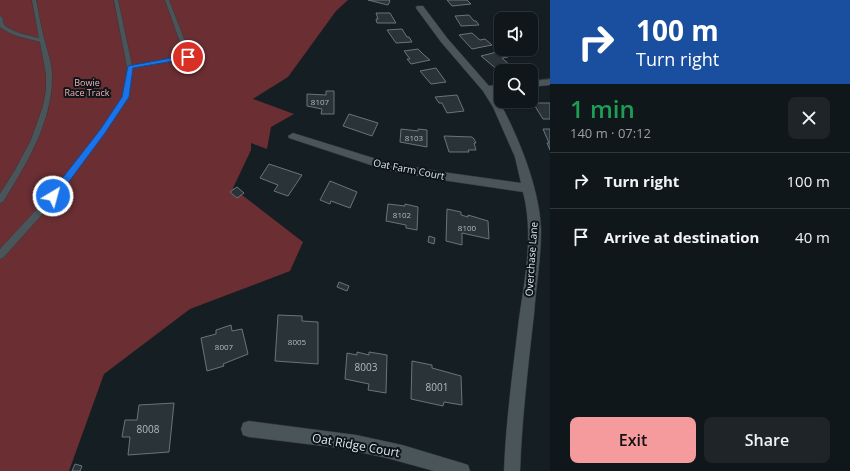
<!DOCTYPE html>
<meta charset="utf-8">
<style>
body{margin:0;font-family:"Open Sans",sans-serif;background:#1e2427;color:#f1f3f6;height:100vh;display:flex;flex-direction:column;font-size:15px;white-space:nowrap}
*{box-sizing:border-box;margin:0}
p{font-size:13px;color:#9c9fa2}
.icon{flex:none;width:22px;height:22px;fill:none;stroke:currentColor;stroke-width:2;stroke-linecap:round;stroke-linejoin:round}
.map{position:relative;flex:1;overflow:hidden}
.side{display:flex;flex-direction:column;background:#10171a;width:300px}
.side>*{flex:none}
.hud{background:#1a4fa0;color:#fff;overflow:hidden}
.tools{position:absolute;left:494px;top:12px;display:grid;gap:8px}
.tools a{display:grid;place-items:center;width:44px;height:44px;border-radius:8px;background:#10171a;box-shadow:0 1px 3px #0004,0 0 0 1px #303639;font-size:20px}
.pin{position:absolute;display:grid;place-items:center;width:34px;height:34px;color:#fff;margin:-17px;border:2px solid #fff;border-radius:50%;box-shadow:0 1px 4px #0007}
.me{position:absolute;width:44px;margin:-22px;rotate:37deg;stroke-linejoin:round;filter:drop-shadow(0 0 3px #0008)}
.turn{display:flex;align-items:center;gap:14px;height:84px;padding:0 20px;font-size:18px}
.turn .icon{width:52px;height:52px;stroke-width:2.5}
.turn b{display:block;font-size:28px;line-height:34px}
.round{display:grid;place-items:center;flex:none;width:42px;height:42px;border-radius:8px;background:#1e2427}
.overview{display:flex;align-items:center;justify-content:space-between;height:68px;padding:0 20px}
h1{font-size:24px;font-weight:600;line-height:30px;color:#1e9e55}
.cta{display:flex;gap:8px;margin-top:auto;padding:8px 20px}
.cta a{flex:1;height:46px;border-radius:8px;background:#f59b9e;color:#111;font-size:16px;font-weight:600;line-height:46px;text-align:center}
.cta a+a{background:#1e2427;color:#f1f3f6}
ul{padding:0;list-style:none}
li{display:flex;align-items:center;gap:12px;height:56px;padding:0 20px;border-top:1px solid #303639}
li div{flex:1}
li b{display:block;font-size:15px}
li em{font-style:normal}
main{display:flex;flex:1;min-height:0}
.map>svg:first-child{display:block}
.green{fill:#6a2e33}
.building{fill:#2a3338;stroke:#69747a}
.lines{fill:none;stroke-linecap:round;stroke-linejoin:round}
.service-casing{stroke:#34393d;stroke-width:1}
.minor-casing{stroke:#34393d;stroke-width:1}
.service{fill:#4a555a;fill-rule:evenodd}
.minor{fill:#4a555a;fill-rule:evenodd}
.route{fill:#1a73e8;stroke:#114b97}
.labels{text-anchor:middle;dominant-baseline:central;stroke-width:4;stroke-linejoin:round;paint-order:stroke}
.number-label{font-size:8px;fill:#b3babe}
.far-park-label{font-size:9px;fill:#f4b0b2;stroke:#0c151a}
.street-label{font-size:10px;fill:#e1e7eb;stroke:#0c151a}
.near-number-label{font-size:10px;fill:#b3babe}
.near-street-label{font-size:12px;fill:#e1e7eb;stroke:#0c151a}
</style>
<main>
<div class="map">
<svg width="550" height="471" viewBox="0 0 550 471">
<rect width="100%" height="100%" fill="#151f23"/>
<!-- green -->
<path class="green" d="M0,0H348L336,11L288,77L253,99L294,114L271,127L267,149L251,143V150L233,188L303,242L290,271L190,309L104,374L69,471H0Z"/>
<!-- building -->
<path class="building" d="M368,0H389L390,1L388,5Z
M447,0H467L471,4L452,6Z
M376,13H390L396,23H377L376,19H378Z
M469,15L474,21H476L479,25L461,26L455,16Z
M402,29L407,37H409L412,42L396,43L387,30Z
M472,33L480,40L485,39L492,45L472,49L459,35Z
M418,49L424,55L430,60L411,64L407,59H410L404,51Z
M501,51L508,57L502,58L513,68L499,71L481,56Z
M436,68L446,82L431,84L420,71Z
M326,91H334V114H321L322,109L307,106V94L326,95Z
M457,95L464,111L447,113L442,103H439L435,97Z
M533,103H550V119H543Z
M349,114L378,123L372,136L343,126Z
M401,129L418,131V129L427,130V147L400,142Z
M543,129H550V150L547,143H549Z
M444,136L472,137L474,139L476,143H474L476,150H468L469,152H449Z
M269,164L302,175L288,196L274,191L278,185L260,178Z
M330,181L357,192L350,208L331,201L330,204L320,200Z
M237,187L244,193L237,198L230,192Z
M388,204L405,206V204L418,207L417,230L406,228V225L386,221Z
M447,209L461,212V215L468,217V215L488,221L489,239L462,233V245L446,241Z
M429,236L435,238L434,244L428,242Z
M339,282L349,286L347,291L337,287Z
M278,315L302,316V321L318,322V364L275,361Z
M231,325L232,331L242,329L248,354L223,364L224,366L207,371L201,338L216,334V330Z
M357,352L369,355V352L387,355L386,393L368,390L369,384L345,379L347,353L357,355Z
M412,361L432,365V368L461,376L462,405L444,402L443,406L411,399Z
M174,403L169,452L128,455L130,437H122L125,420H137L139,405Z
M75,464L82,466L80,471H72Z"/>
<g class="lines">
<!-- service casing -->
<g class="service-casing">
<path id="service" d="M32,0H36C39,14 41,28 45,42C48,53 52,64 52,75C53,121 26,165 3,202L0,203V194L15,170L31,140L43,106L46,90V74L40,42C26,38 11,36 0,27V16L2,17L4,25C14,33 27,35 39,38Z
M114,0H118L132,65L185,56L165,0H169L191,57L188,59L133,68L129,97L104,134L56,199L3,258L0,259V249L50,195L100,130L123,97L127,67Z"/>
</g>
<!-- minor casing -->
<g class="minor-casing">
<path id="minor" d="M417,6H423L447,38L489,86L501,84V90L493,91C515,127 540,187 541,230C541,258 536,286 534,314C528,367 522,418 520,471H504C506,420 513,370 519,319C525,277 534,234 523,192L442,180L386,170L289,138L288,136L293,133L386,162L442,172L521,183L515,157L493,107L483,91L441,42L416,8Z
M550,79V85L531,87V81Z
M249,421L356,435L402,445L462,463L468,465L470,471H434L387,458L340,448L249,437L243,435L241,429L243,423Z"/>
</g>
<!-- service -->
<use href="#service" class="service"/>
<!-- minor -->
<use href="#minor" class="minor"/>
</g>
<!-- route -->
<path class="route" d="M188,55H190V58L133,68L129,97L105,133L56,199H50L49,196L50,194L100,130L122,97L128,66Z"/>
<g class="labels">
<!-- number labels -->
<g class="number-label">
<text x="320" y="101">8107</text>
<text x="414" y="137">8103</text>
<text x="402" y="214">8102</text>
<text x="467" y="227">8100</text>
<text x="297" y="341">8005</text>
<text x="224" y="346">8007</text>
</g>
<!-- far-park labels -->
<g class="far-park-label">
<text x="87" y="82">Bowie<tspan x="87" dy="10">Race Track</tspan></text>
</g>
<!-- street labels -->
<g class="street-label">
<text transform="translate(409 169) rotate(11)">Oat Farm Court</text>
<text transform="translate(531 259) rotate(-86)">Overchase Lane</text>
</g>
<!-- near-number labels -->
<g class="near-number-label">
<text x="366" y="367">8003</text>
<text x="437" y="387">8001</text>
<text x="148" y="429">8008</text>
</g>
<!-- near-street labels -->
<g class="near-street-label">
<text transform="translate(356 445) rotate(10)">Oat Ridge Court</text>
</g>
</g>
</svg>
<div class="tools">
<a><svg class="icon" aria-label="sound" viewBox="0 0 24 24"><path d="M4 9h4l5-4v14l-5-4H4zM17 9q2 3 0 6"/></svg></a>
<a><svg class="icon" aria-label="search" viewBox="0 0 24 24"><circle cx="10" cy="10" r="6"/><path d="M15 15l6 6"/></svg></a>
</div>
<div class="pin" style="left:188px;top:57px;background:#d93025"><svg class="icon" aria-label="arrive" viewBox="0 0 24 24"><path d="M6 21V4h12l-3 4 3 4H6"/></svg></div>
<svg class="me" style="left:53px;top:196px" viewBox="-20 -20 40 40"><circle r="17" fill="#1a73e8" stroke="#fff" stroke-width="3"/><path d="M0-11L8 9 0 5-8 9z" fill="#fff"/></svg>
</div>
<section class="side">
<div class="hud">
<div class="turn"><svg class="icon" aria-label="right" viewBox="0 0 24 24"><path d="M7 20v-9h11M14 6l5 5-5 5"/></svg><div><b>100 m</b>Turn right</div></div>
</div>
<div class="overview"><div><h1>1 min</h1><p>140 m · 07:12</p></div><a class="round"><svg class="icon" aria-label="close" viewBox="0 0 24 24"><path d="M6 6l12 12M18 6L6 18"/></svg></a></div>
<ul>
<li><svg class="icon" aria-label="right" viewBox="0 0 24 24"><path d="M7 20v-9h11M14 6l5 5-5 5"/></svg><div><b>Turn right</b></div><em>100 m</em></li>
<li><svg class="icon" aria-label="arrive" viewBox="0 0 24 24"><path d="M6 21V4h12l-3 4 3 4H6"/></svg><div><b>Arrive at destination</b></div><em>40 m</em></li>
</ul>
<div class="cta"><a>Exit</a><a>Share</a></div>
</section>
</main>
